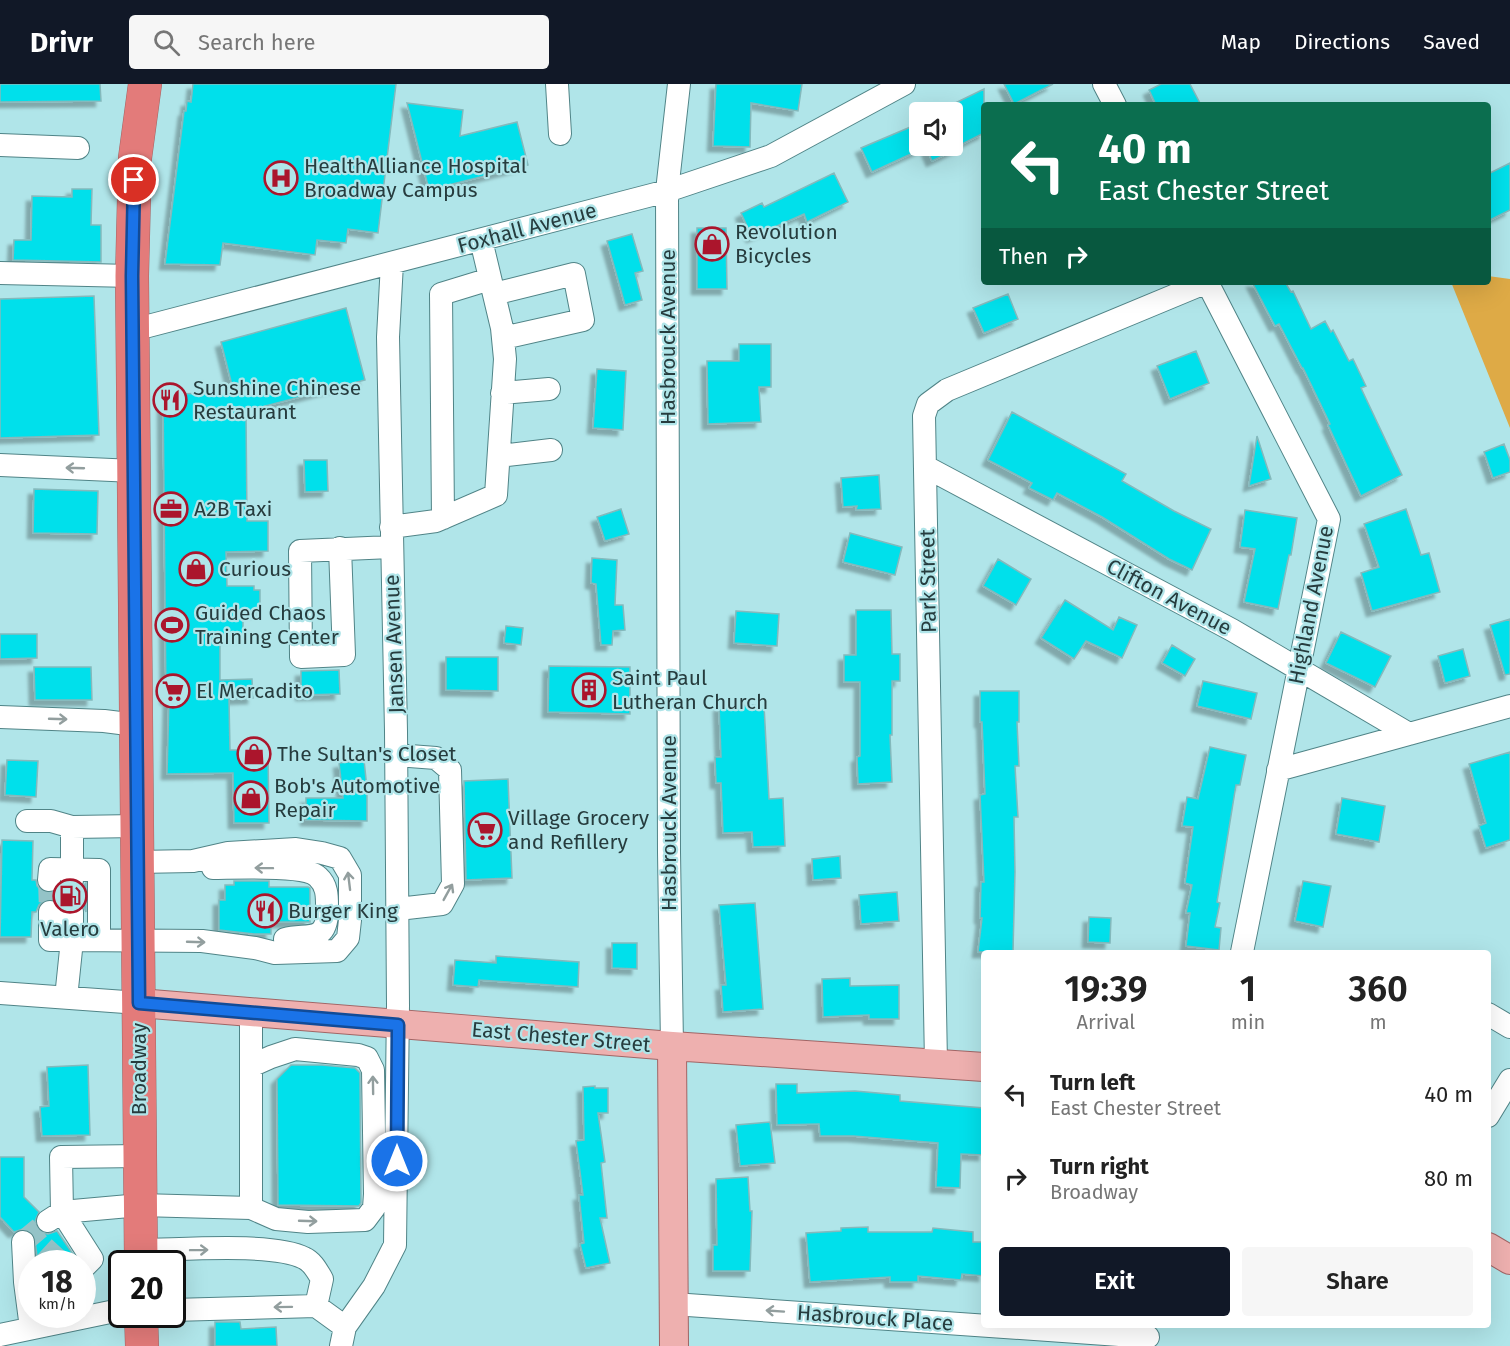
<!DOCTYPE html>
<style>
body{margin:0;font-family:"Fira Sans",sans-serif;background:#f6f6f6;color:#222;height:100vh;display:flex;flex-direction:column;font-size:22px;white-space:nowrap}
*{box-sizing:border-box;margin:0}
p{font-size:20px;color:#767676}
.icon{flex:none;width:33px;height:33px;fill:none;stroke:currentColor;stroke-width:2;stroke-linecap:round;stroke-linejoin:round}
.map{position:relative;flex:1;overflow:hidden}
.side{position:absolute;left:981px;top:866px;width:510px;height:378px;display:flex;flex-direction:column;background:#fff;border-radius:6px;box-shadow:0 6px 24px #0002}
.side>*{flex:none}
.top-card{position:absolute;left:981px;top:18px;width:510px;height:183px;border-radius:6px;box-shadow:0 6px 24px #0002;background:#0b6e4f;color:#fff;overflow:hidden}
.tools{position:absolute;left:909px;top:18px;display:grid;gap:12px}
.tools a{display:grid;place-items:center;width:54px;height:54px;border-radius:6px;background:#fff;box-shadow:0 6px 24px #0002;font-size:30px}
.speed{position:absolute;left:18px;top:1166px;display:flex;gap:12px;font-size:30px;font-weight:700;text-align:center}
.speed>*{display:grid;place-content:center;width:78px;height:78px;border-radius:50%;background:#fff;box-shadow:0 6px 24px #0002;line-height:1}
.speed small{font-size:15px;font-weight:400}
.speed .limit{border:3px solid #111;border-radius:9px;background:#fff;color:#111}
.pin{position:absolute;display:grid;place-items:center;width:51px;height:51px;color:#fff;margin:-26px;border:3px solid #fff;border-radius:50%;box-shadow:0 2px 6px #0007}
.me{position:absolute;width:66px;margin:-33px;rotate:0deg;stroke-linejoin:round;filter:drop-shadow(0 0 4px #0008)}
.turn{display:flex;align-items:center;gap:21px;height:126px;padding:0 18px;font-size:27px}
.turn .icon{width:78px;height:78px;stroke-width:2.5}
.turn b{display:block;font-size:42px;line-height:51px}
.then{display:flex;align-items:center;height:57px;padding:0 18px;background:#0003;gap:12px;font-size:22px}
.eta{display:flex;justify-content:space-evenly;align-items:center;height:102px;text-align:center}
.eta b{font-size:36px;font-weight:600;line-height:42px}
.button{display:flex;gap:12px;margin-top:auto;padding:12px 18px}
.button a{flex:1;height:69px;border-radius:6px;background:#111827;color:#fff;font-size:24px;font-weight:600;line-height:69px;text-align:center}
.button a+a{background:#f6f6f6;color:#222}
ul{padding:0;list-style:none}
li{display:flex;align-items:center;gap:18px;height:84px;padding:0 18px}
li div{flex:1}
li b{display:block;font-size:22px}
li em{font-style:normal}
header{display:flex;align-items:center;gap:36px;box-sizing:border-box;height:84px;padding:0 30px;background:#111827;color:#fff}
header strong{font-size:28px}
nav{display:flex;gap:33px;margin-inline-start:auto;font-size:21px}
.search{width:420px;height:54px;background:#f6f6f6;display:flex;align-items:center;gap:15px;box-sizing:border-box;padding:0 21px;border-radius:6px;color:#767676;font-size:22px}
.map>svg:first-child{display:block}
.green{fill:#deaa46}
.building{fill:#04e0eb;stroke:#84b9bc;stroke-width:1.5;filter:url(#shadow)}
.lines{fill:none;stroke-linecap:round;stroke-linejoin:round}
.minor-tunnel{stroke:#94c3c7;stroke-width:22;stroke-dasharray:22 11;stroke-linecap:butt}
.minor-casing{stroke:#508487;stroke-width:24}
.major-casing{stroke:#a16565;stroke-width:30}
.highway-casing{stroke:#a16565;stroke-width:34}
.minor{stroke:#fff;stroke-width:22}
.major{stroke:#eeb0af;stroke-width:28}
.highway{stroke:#e37b7a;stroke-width:33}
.oneway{stroke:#929e9e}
.route-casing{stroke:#114b97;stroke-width:15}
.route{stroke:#1a73e8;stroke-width:10}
.labels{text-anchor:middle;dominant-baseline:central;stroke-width:4.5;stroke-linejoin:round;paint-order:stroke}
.poi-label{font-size:21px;fill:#263c3e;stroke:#b0e5e9;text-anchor:start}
.street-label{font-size:21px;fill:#263c3e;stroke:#b0e5e9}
</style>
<header>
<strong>Drivr</strong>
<div class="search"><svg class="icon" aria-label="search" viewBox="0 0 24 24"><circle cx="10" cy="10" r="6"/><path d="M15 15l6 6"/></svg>Search here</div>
<nav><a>Map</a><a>Directions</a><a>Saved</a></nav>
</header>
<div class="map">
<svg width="1510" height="1262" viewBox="0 0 1510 1262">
<defs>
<filter id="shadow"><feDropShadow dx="-5.5" dy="5.5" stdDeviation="1.5" flood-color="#0004"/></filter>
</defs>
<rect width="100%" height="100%" fill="#b0e5e9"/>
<!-- green -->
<path class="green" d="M1488,192L1510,195V344L1451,198H1488Z"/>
<!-- building -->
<path class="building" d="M0,0H100L101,17L0,18Z
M193,0H396L378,149L348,145L346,159L317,156L315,171L223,159L220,181L165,180L184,27H186L187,17L191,18Z
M716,0H802L798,27L751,19L750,63L713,62Z
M1004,0H1053L1014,20Z
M1161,0H1190L1201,21H1156L1149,6Z
M984,5V49L962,60L963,62L932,77L926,63L872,88L861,64L920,39V62H952V28H943L953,24L951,21Z
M407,19L463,26L460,52L517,38L528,81L429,106Z
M1510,79V126L1488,137V90Z
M834,89L848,118L807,138L804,130L752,153L741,129L762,119L764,123Z
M72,105H92L91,141H101V178L13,176L14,156H31L32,112L72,113Z
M697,144H726L727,205H697Z
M632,150L643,187L635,189L642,216L625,221L607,157Z
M1252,198H1285L1291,208L1293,207L1311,245L1325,237L1331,248L1333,246L1349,277L1353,275L1366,302L1361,304L1402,391L1361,412L1328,341L1330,340L1303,284H1302L1279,240L1275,242Z
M1008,210L1018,235L984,249L973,224Z
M94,212L99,351L0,354V215Z
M346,224L365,296L246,327L247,437H268V467L226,468L227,502H254V506H260V528L243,529V553H220V596L252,595L253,614L229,615L230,666H268L269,739H234L233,689L167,690L169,615H166L163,310L234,309L221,258Z
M739,260H771V303H759L761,338L708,340L707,277H739Z
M1196,267L1209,299L1170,315L1157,282Z
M597,285L626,287L623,346L593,344Z
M1012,328L1126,390L1122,397L1174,427L1211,445L1192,486L1169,475L1102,433L1057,409L1053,416L1029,404L1032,399L988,376Z
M1257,352L1271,395L1249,402Z
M1504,360L1510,376V388L1493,394L1484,368Z
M304,376H327L328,407L305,408Z
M879,391L881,425L856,426L857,422L843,423L841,394Z
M34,405L98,407L97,450L33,449Z
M621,425L629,450L605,457L597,433Z
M1406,425L1421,471L1429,469L1440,508L1372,527L1361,489L1379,483L1364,440Z
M1245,426L1297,434L1291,471H1289L1278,525L1244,518L1255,465L1240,463Z
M850,449L902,463L895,491L843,478Z
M592,474L617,476L615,521H623L625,546L613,547L612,561H601L596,500L591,499Z
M998,475L1031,495L1016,521L983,502Z
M1065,516L1113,546L1119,533L1137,541L1122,574L1086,557L1074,575L1041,554Z
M856,526H891L892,570H900V597H892V651H890L892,698L858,700L857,673L860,672V598H844V571H856Z
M736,527L779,530L777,562L734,559Z
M1510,535V590L1505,591L1490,541Z
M506,542L523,544L521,561L504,559Z
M1341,548L1391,572L1375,603L1326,579Z
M0,550H37V574L0,575Z
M1172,561L1195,575L1185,592L1162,579Z
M1463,565L1470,592L1445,599L1438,572Z
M446,573H498V607L446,606Z
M549,582L630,583V630L548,628Z
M34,583H91L92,616H35Z
M339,586L340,610L301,611V587Z
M1203,597L1257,609L1251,635L1197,622Z
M980,607H1019V638H1017L1019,682H1015L1018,733H1014L1015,788L1013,868H978L982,834H980L981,798H984L980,711L985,710L982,638H980Z
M764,621L769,715L783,714L785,762L753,763L752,748L723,749L721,699H716L715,673H721L719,622Z
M1210,663L1246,671L1240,701H1236L1217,818L1220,819L1215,843L1221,844L1219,866L1186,862L1190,829H1186L1192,801L1185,799L1193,743L1182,742L1187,713L1198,715Z
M1510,668V756L1486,764L1479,742L1486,739L1469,680Z
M7,676L38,677L36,713L5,711Z
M364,676L367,704V737L306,736V714H343L339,679Z
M508,695L512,794L466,796L464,697Z
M1342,714L1385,722L1379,758L1336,750Z
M2,756L33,757L32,796H36L37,802L42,807L47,809L54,808L60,803L66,808L73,809L79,807L86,799V828L83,821L78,816L71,815L61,820L51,815L44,816L39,821L36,828H32L31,853H0Z
M840,772L841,794L813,796L812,775Z
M234,797H269V803H308L310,804V838H271V850H254L219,846V816H225V801H234Z
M1303,797L1331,802L1323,843L1295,837Z
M897,808L899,837L861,840L859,811Z
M755,819L763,925L723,928L721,901H726L719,821Z
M1089,833L1111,834L1110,859L1088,858Z
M612,859H637V885L612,884Z
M496,872L579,878L578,903L479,896L478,903L453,901L455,876L496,879Z
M850,894V902L899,901V935H869V931L823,933L822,895Z
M88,981L90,1051L42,1052L40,1023L49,1022L47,983Z
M291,981H322L355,984L360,989L361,1119L359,1122L278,1121L277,995Z
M776,1000H797V1009L855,1007L900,1011V1017L984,1024V1071L961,1070L960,1104L936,1103L938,1059L853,1052H820L819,1040L777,1041Z
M595,1002V1004H608V1029H598L605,1078L601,1079L607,1134H600L610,1179L586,1184L580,1160L584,1159L579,1111H583L576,1057L584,1056L583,1003Z
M770,1038L775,1079L740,1082L736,1041Z
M0,1073H24V1113L39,1128L35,1137L36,1144L41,1149L48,1150L57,1147L75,1173L70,1179H44L37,1172L34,1150L30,1146L23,1145L14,1148L0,1133Z
M748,1093L750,1127H752L750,1187H713V1161H717L716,1095Z
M868,1143V1148H932L933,1144L973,1148V1158H984V1192L962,1190L961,1196L918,1192V1198H890V1193L810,1198L806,1149L841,1147V1144Z
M215,1238H240L241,1245L276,1243L277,1262H215Z"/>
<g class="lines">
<!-- minor-tunnel -->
<path class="minor-tunnel" d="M49,796L50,828
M72,828V796
M23,1158L48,1137
M45,1179L66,1156"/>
<!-- minor casing -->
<g class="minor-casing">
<path id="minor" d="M557,0L560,50
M1104,0L1115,21
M0,61L78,64
M0,189L132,192
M494,210L574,190L583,236L503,254
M133,246L667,107L771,72L904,0
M502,309L549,305
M499,372L551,366
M0,381L134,387
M926,383L1232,546L1409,650L1510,622
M443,434L441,210L490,195
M391,443L436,437L496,411L505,275L502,244L481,156
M340,464L344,571L301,573L300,467L391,463
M0,633L104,637L136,641
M396,671L436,674L450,686L453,800L442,820L398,825
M1278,686L1409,650
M27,737H51L72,743
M213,784C234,784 305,780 318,793C328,802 327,814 327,827C327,860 307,849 285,855
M49,796L50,785L99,786V856
M72,796V743L137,742
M50,828V856H72L66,914
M72,828V856L202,857L255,864L275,869L337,867L348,854L350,836V791L340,774L322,769L296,765L228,769L193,777L137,778
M0,909L139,919
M251,927V1124
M1488,930L1510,943
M672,962L669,768L667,107L679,0
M936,979L924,332L928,320L947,306L1207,198L1329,435L1242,868
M1488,1032L1510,996
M62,1128L140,1121L251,1124L276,1135L308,1138L365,1136L374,1124L375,1110L373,986L367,974L358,971L295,965L271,973L251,982
M62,1128L92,1175L82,1185
M48,1137L62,1128L61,1073L140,1072
M23,1158L25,1198L31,1244
M141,1166C178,1166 274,1158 304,1174C313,1178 317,1187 322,1195L316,1222L172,1226
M673,1220L1148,1253
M316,1222L345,1243L341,1262
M345,1243L374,1202L395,1161L398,921L396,647L388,253L392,179
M0,1251L110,1228L122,1227"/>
</g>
<!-- major casing -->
<g class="major-casing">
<path id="major" d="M139,919L672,962L984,983
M672,962L674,1262
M1488,1163L1510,1176"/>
</g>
<!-- highway casing -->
<g class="highway-casing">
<path id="highway" d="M141,1179L132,192L135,74L145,0
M141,1230L142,1262"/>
</g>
<!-- minor -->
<use href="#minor" class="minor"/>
<!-- major -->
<use href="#major" class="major"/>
<!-- highway -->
<use href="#highway" class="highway"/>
</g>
<!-- one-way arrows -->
<defs><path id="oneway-shaft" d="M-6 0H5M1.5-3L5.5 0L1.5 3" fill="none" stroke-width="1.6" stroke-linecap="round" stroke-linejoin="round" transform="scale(1.5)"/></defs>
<g class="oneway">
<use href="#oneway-shaft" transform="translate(75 384) rotate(-178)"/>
<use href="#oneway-shaft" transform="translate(58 635) rotate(2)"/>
<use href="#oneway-shaft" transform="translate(264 784) rotate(-179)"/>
<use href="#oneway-shaft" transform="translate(349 797) rotate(-97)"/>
<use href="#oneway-shaft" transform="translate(448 808) rotate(-61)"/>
<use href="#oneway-shaft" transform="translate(196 858) rotate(2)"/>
<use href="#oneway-shaft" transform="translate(373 1001) rotate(-91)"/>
<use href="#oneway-shaft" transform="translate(308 1137) rotate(2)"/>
<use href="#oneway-shaft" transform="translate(199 1166) rotate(-1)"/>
<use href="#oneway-shaft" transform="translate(283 1223) rotate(179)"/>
<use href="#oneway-shaft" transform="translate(775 1227) rotate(-176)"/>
</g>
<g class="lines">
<!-- route casing -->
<g class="route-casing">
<path id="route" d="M134,96L132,192L139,919L398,941L397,1077"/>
</g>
<!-- route -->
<use href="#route" class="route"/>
</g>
<!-- icons -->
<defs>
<g id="hospital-ring" transform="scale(1.725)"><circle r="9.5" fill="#b0e5e9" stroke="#ab152c" stroke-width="1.5"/><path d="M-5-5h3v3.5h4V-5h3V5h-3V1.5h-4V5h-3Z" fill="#ab152c"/></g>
<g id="shop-ring" transform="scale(1.725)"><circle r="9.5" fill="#b0e5e9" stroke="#ab152c" stroke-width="1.5"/><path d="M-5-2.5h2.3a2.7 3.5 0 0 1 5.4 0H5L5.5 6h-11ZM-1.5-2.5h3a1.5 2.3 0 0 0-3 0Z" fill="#ab152c"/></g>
<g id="restaurant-ring" transform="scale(1.725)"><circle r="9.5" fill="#b0e5e9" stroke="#ab152c" stroke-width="1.5"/><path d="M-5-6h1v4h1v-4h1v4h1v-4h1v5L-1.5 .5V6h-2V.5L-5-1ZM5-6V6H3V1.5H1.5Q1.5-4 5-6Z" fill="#ab152c"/></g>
<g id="office-ring" transform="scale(1.725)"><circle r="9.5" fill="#b0e5e9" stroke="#ab152c" stroke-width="1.5"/><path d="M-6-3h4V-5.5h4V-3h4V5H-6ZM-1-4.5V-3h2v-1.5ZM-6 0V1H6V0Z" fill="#ab152c"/></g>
<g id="stadium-ring" transform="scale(1.725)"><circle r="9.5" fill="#b0e5e9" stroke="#ab152c" stroke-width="1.5"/><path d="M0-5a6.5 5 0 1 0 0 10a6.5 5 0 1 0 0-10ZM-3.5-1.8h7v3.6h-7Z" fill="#ab152c"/></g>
<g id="building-ring" transform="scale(1.725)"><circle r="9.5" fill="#b0e5e9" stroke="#ab152c" stroke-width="1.5"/><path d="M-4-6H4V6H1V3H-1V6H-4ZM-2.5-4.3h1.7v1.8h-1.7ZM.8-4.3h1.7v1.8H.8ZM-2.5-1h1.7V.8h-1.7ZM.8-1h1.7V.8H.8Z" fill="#ab152c"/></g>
<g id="supermarket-ring" transform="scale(1.725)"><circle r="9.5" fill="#b0e5e9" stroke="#ab152c" stroke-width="1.5"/><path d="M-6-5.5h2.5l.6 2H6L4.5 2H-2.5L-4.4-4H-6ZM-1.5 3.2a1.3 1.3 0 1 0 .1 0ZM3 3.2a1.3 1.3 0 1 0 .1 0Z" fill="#ab152c"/></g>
<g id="fuel-ring" transform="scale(1.725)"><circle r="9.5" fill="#b0e5e9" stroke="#ab152c" stroke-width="1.5"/><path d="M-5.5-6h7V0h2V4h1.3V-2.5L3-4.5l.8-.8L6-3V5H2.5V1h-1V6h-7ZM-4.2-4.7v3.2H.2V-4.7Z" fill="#ab152c"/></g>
</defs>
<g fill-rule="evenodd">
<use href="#hospital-ring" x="281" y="94"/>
<use href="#shop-ring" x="712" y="160"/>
<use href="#restaurant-ring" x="170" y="316"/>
<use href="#office-ring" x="171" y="425"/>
<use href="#shop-ring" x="196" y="485"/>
<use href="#stadium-ring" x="172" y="541"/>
<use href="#building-ring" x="589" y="606"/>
<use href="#supermarket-ring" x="173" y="607"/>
<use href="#shop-ring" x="254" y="670"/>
<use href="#shop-ring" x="251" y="714"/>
<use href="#supermarket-ring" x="485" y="746"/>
<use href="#fuel-ring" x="70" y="812"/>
<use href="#restaurant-ring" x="265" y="827"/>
</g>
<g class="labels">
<!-- poi labels -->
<g class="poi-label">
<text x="304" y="82">HealthAlliance Hospital<tspan x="304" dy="24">Broadway Campus</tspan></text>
<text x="735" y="148">Revolution<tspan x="735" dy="24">Bicycles</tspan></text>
<text x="193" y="304">Sunshine Chinese<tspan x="193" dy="24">Restaurant</tspan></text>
<text x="194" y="425">A2B Taxi</text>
<text x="219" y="485">Curious</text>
<text x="195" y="529">Guided Chaos<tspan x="195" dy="24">Training Center</tspan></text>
<text x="612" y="594">Saint Paul<tspan x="612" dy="24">Lutheran Church</tspan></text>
<text x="196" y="607">El Mercadito</text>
<text x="277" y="670">The Sultan's Closet</text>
<text x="274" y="702">Bob's Automotive<tspan x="274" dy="24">Repair</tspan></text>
<text x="508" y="734">Village Grocery<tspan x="508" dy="24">and Refillery</tspan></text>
<text x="288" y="827">Burger King</text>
<text x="70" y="845" text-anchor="middle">Valero</text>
</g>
<!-- street labels -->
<g class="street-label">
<text transform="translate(527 144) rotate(-15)">Foxhall Avenue</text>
<text transform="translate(668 253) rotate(-90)">Hasbrouck Avenue</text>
<text transform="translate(928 497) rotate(-91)">Park Street</text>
<text transform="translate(1169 513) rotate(28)">Clifton Avenue</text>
<text transform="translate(1311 521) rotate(-79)">Highland Avenue</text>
<text transform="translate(394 560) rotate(-92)">Jansen Avenue</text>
<text transform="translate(669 739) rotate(-90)">Hasbrouck Avenue</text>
<text transform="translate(561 953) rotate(5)">East Chester Street</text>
<text transform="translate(139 985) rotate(-90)">Broadway</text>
<text transform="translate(875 1234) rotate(4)">Hasbrouck Place</text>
</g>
</g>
</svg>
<div class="tools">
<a><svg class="icon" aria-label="sound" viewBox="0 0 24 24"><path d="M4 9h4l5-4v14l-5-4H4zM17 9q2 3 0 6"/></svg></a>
</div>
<div class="speed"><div>18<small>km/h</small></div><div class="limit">20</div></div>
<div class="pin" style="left:134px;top:96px;background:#d93025"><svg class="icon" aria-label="arrive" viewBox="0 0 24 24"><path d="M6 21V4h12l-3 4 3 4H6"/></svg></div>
<svg class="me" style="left:397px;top:1077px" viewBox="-20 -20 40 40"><circle r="17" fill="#1a73e8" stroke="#fff" stroke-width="3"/><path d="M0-11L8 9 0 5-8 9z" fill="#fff"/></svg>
<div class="top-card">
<div class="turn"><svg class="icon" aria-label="left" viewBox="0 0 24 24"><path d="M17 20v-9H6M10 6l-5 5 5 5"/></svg><div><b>40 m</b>East Chester Street</div></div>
<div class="then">Then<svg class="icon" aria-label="right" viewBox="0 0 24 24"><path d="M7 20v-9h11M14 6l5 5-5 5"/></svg></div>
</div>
<section class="side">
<div class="eta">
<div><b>19:39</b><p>Arrival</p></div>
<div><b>1</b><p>min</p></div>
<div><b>360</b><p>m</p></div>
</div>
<ul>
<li><svg class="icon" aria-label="left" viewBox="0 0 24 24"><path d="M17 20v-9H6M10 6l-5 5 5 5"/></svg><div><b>Turn left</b><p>East Chester Street</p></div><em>40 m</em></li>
<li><svg class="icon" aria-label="right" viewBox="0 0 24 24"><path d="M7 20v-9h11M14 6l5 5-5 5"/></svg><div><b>Turn right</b><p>Broadway</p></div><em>80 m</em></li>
</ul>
<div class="button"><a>Exit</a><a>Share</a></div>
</section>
</div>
